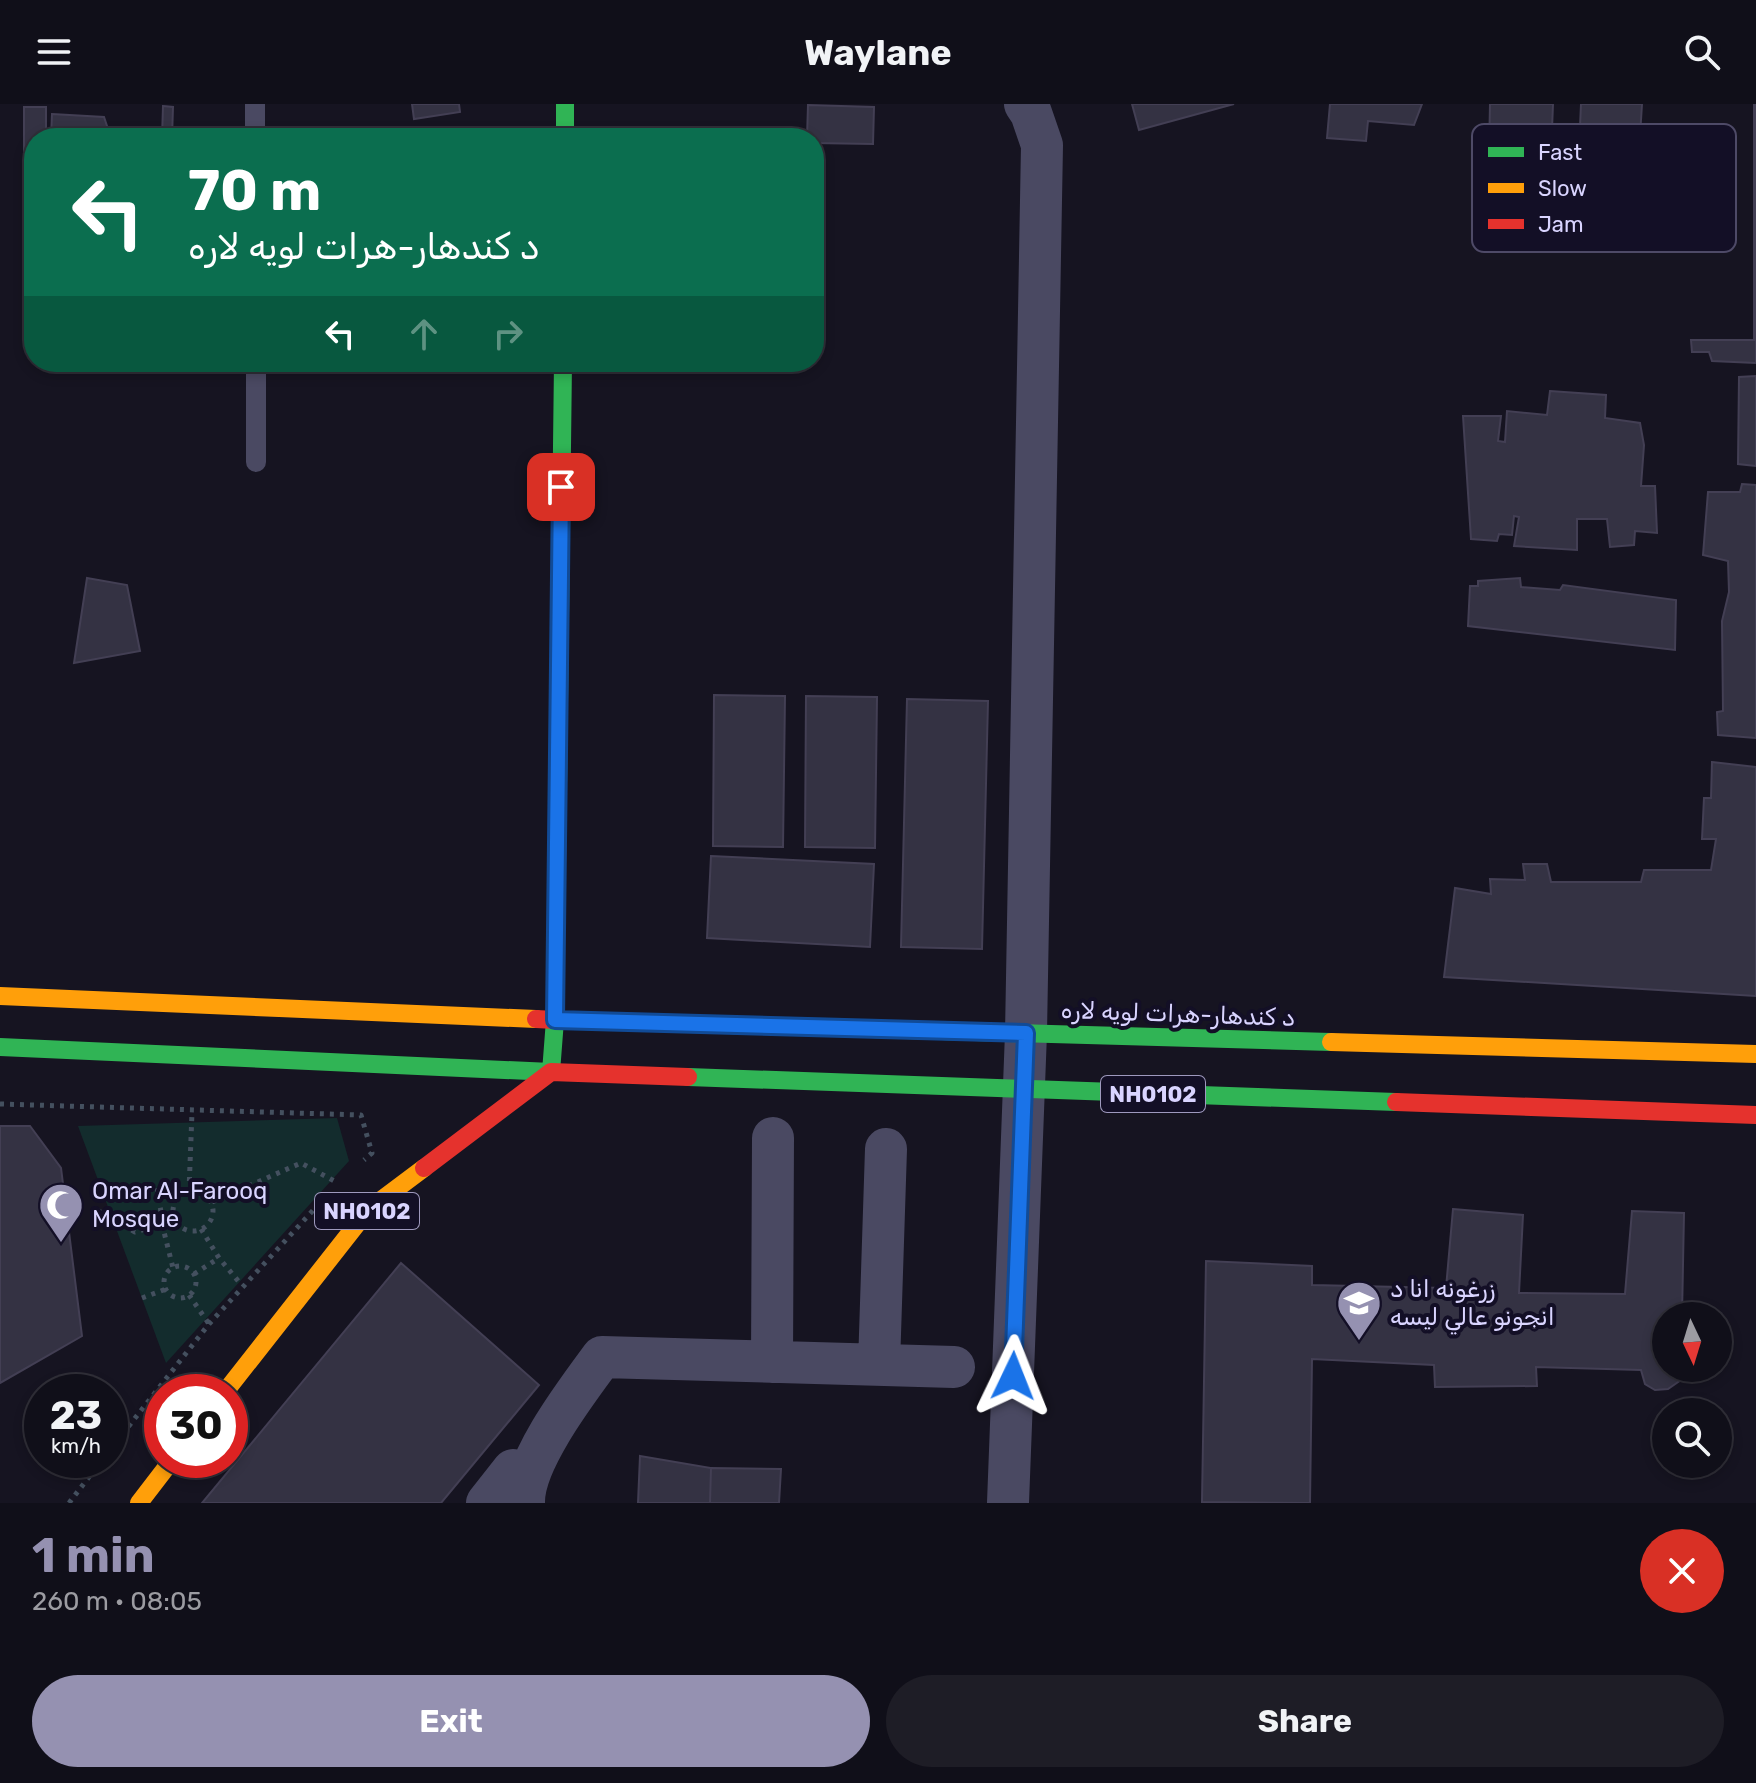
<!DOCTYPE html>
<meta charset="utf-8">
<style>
body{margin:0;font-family:Rubik,Cairo,sans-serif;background:#1e1d26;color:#f1f3f6;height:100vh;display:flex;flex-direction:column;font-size:30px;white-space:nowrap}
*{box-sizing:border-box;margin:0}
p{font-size:26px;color:#9c9ca2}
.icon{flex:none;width:44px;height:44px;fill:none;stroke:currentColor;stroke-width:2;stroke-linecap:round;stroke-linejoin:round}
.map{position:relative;height:1399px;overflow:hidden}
.drawer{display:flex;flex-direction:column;background:#100f19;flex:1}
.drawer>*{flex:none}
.top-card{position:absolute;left:24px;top:24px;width:800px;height:244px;border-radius:32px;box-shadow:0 4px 12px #0003,0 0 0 2px #302f38;background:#0b6e4f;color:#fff;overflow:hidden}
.needle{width:52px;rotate:176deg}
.controls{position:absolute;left:1652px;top:1198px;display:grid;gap:16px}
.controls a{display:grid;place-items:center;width:80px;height:80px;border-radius:50%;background:#100f19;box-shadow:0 4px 12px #0003,0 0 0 2px #302f38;font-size:40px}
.speed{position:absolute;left:24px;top:1270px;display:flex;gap:16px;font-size:40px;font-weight:700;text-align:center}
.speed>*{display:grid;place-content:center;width:104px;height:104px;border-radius:50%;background:#100f19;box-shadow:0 4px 12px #0003,0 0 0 2px #302f38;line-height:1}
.speed small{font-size:20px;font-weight:400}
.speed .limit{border:12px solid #d22;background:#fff;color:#111}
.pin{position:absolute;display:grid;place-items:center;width:68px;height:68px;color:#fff;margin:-34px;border-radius:16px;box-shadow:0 4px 12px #0006}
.me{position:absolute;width:88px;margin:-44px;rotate:2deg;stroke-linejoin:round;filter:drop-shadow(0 0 6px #0008)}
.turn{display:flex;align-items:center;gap:28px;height:168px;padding:0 32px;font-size:36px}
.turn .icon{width:104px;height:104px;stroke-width:2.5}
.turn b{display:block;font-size:56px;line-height:68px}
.lanes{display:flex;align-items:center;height:76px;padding:0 32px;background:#0003;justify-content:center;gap:40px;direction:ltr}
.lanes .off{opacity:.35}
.round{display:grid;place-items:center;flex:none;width:84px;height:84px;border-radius:42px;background:#1e1d26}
.summary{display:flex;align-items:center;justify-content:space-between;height:136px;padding:0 32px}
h1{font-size:48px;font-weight:700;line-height:60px;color:#9591b1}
.cta{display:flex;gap:16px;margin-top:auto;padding:16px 32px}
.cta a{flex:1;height:92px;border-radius:48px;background:#9591b1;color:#fff;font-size:32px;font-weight:700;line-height:92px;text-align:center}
.cta a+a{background:#1e1d26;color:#f1f3f6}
header{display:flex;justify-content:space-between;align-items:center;height:104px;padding:0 32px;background:#100f19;font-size:36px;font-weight:700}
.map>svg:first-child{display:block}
.green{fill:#132c2d}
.building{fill:#343243;stroke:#433f54;stroke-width:2}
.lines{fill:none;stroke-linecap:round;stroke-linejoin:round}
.path{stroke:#44505f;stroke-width:5;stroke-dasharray:4 6;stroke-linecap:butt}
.lane{stroke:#4a4962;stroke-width:20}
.street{stroke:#4a4962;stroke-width:42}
.fast{stroke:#30b455;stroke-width:18}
.slow{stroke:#ff9f0a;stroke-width:18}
.jam{stroke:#e5322d;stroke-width:18}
.route-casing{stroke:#114b97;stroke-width:20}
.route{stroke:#1a73e8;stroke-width:14}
.labels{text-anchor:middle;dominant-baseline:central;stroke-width:8;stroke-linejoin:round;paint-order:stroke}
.shield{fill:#130f26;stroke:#9e99be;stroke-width:2}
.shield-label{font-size:22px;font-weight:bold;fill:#d9d4ff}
.street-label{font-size:24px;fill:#d9d4ff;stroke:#130f26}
.poi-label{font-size:24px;fill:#d9d4ff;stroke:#130f26;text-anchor:start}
.key{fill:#130f26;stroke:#4e4a67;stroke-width:2}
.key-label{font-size:22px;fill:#d9d4ff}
</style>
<header><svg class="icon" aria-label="menu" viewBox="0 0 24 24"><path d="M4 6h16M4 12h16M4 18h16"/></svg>Waylane<svg class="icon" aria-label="search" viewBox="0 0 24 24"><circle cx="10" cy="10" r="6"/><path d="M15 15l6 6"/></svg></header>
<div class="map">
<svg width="1756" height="1399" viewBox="0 0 1756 1399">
<rect width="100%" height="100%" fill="#161421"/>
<!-- green -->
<path class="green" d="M337,1014L349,1057L166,1259L78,1022Z"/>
<!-- building -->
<path class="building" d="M412,0H459L460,8L414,15Z
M1132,0H1234L1139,26Z
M1330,0H1422L1414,21L1368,17L1366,37L1327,34Z
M1490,0H1553L1551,51L1489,48Z
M1581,0H1642L1639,48L1579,45Z
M1754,0H1756V236H1754Z
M808,1L874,3L873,40L814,39V34H807Z
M163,2L173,3L172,34H162Z
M24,3H46V34H34V77H24Z
M52,10L104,13L111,34H51Z
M1756,233V259L1712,257L1709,248H1692L1691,236H1754Z
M1756,272V362L1738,360L1739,273Z
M1550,287L1606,291L1605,314L1640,319L1644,341L1641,382H1655L1657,429L1635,427L1634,441L1610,443L1607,415H1577V446L1514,442L1519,413L1514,412L1512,431L1499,430L1497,437L1471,435L1463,312H1501L1498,337L1505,338L1507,307L1547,311Z
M1742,380L1756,381V634L1718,631L1717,608L1723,607L1722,517L1729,488L1728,457L1703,451L1708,388H1740Z
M87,474L127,481L140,547L74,559Z
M1520,474L1521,483L1560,486L1563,481L1676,496L1675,546L1468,522L1470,482H1478V477Z
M714,591L785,592L783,743L713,742Z
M806,592L877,593L875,744L805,743Z
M907,595L988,597L982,845L901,843Z
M1712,658L1756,663V892L1444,873L1455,784L1491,790L1490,775L1525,776L1523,760H1547L1551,778H1641L1644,766H1711L1716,735H1702L1704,694H1711Z
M711,752L874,760L870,843L707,834Z
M0,1022H30L61,1064L82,1232L0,1279Z
M1453,1105L1523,1111L1519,1189L1625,1190L1632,1107L1684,1109L1682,1212H1666V1264H1681V1276L1668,1285L1655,1286L1645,1280L1641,1266L1536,1263L1537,1282L1435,1283L1434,1261L1312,1255L1310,1399L1202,1398L1206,1157L1312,1162V1181L1446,1184Z
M401,1159L539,1281L441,1399H202Z
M640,1352L711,1364L710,1399H638Z
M711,1364L781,1365L779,1399H710Z"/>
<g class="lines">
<!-- path -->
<path class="path" d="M0,1000L361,1011L372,1049L364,1056
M157,1084L161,1108L167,1118
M173 1107a20 20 0 1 1 40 0a20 20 0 1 1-40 0Z
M189,1087L192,1008
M212,1098L301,1059L338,1079
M97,1106L135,1128L176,1117
M162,1120L173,1164
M201,1125L219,1154L239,1178
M164 1178a16 16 0 1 1 32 0a16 16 0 1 1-32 0Z
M194,1170L219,1154
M189,1191L209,1220
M142,1194L166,1185
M110,1346L209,1220L317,1102
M69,1399L102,1356"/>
<!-- lane -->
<path class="lane" d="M255,0V34
M256,258V358"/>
<!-- street -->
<path class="street" d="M772,1258L773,1034
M879,1261L886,1045
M487,1399L513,1366
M524,1399C523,1357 577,1287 602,1253L954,1263
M1008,1399L1026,929L1042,41L1031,9L1025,0"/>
<!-- fast -->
<path class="fast" d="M565,0V34
M558,681L563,258
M0,943L551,968
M551,968L555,916L1331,938
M688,973L1396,998"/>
<!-- slow -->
<path class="slow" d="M0,892L536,915
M1331,938L1756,950
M225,1288L368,1106L424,1064
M139,1399L172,1356"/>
<!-- jam -->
<path class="jam" d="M536,915L555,916L558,681
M1396,998L1756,1011
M424,1064L551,968L688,973"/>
</g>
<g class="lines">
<!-- route casing -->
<g class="route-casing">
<path id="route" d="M561,383L555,916L1026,929L1013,1272"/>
</g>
<!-- route -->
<use href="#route" class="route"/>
</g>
<!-- icons -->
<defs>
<g id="mosque-pin" transform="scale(2.3)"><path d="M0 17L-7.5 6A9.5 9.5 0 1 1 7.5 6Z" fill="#9591b1" stroke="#130f26"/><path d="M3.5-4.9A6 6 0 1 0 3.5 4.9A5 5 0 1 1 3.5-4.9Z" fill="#fff"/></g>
<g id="school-pin" transform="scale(2.3)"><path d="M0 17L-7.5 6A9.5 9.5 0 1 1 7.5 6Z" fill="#9591b1" stroke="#130f26"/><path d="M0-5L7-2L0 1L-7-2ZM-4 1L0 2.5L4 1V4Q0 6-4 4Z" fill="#fff"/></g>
</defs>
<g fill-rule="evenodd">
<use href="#mosque-pin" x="61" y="1101"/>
<use href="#school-pin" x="1359" y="1199"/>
</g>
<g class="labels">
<!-- shield labels -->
<g class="shield">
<rect x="1101" y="972" width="104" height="36" rx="6"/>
<rect x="315" y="1089" width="104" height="36" rx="6"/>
</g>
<g class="shield-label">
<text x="1153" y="990">NH0102</text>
<text x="367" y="1107">NH0102</text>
</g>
<!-- street labels -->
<g class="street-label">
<text transform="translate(1178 910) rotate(2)">د کندهار-هرات لويه لاره</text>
</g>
<!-- poi labels -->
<g class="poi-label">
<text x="92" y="1087">Omar Al-Farooq<tspan x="92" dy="28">Mosque</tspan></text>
<text x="1390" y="1185">زرغونه انا د<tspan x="1390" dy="28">انجونو عالي لیسه</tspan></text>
</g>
</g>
<!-- legend -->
<rect x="1472" y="20" width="264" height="128" rx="12" class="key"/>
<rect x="1488" y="43" width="36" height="10" fill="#30b455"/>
<rect x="1488" y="79" width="36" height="10" fill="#ff9f0a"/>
<rect x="1488" y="115" width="36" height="10" fill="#e5322d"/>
<g class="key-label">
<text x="1538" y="56">Fast</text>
<text x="1538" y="92">Slow</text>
<text x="1538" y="128">Jam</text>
</g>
</svg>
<div class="controls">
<a><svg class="needle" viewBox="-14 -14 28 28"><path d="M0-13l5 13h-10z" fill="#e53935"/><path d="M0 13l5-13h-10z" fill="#9c9ca2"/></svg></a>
<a><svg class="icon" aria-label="search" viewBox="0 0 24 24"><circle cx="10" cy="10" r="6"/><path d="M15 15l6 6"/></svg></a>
</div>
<div class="speed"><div>23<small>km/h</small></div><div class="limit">30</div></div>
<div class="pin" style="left:561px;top:383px;background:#d93025"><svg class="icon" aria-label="arrive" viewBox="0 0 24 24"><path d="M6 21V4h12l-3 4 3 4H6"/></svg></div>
<svg class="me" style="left:1013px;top:1272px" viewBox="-20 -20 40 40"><path d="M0-17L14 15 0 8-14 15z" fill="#1a73e8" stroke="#fff" stroke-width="4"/></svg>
<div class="top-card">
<div class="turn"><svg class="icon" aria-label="left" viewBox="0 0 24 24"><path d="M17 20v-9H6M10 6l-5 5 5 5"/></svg><div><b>70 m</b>د کندهار-هرات لويه لاره</div></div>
<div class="lanes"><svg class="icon" aria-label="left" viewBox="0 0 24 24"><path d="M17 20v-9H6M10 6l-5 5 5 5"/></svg><svg class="icon off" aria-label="ahead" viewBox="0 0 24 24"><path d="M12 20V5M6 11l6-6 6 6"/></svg><svg class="icon off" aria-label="right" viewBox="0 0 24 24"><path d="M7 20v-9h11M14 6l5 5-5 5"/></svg></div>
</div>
</div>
<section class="drawer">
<div class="summary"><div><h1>1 min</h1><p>260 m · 08:05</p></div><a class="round" style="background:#d93025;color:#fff"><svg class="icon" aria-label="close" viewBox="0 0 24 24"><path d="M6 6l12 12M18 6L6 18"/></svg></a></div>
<div class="cta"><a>Exit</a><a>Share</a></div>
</section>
